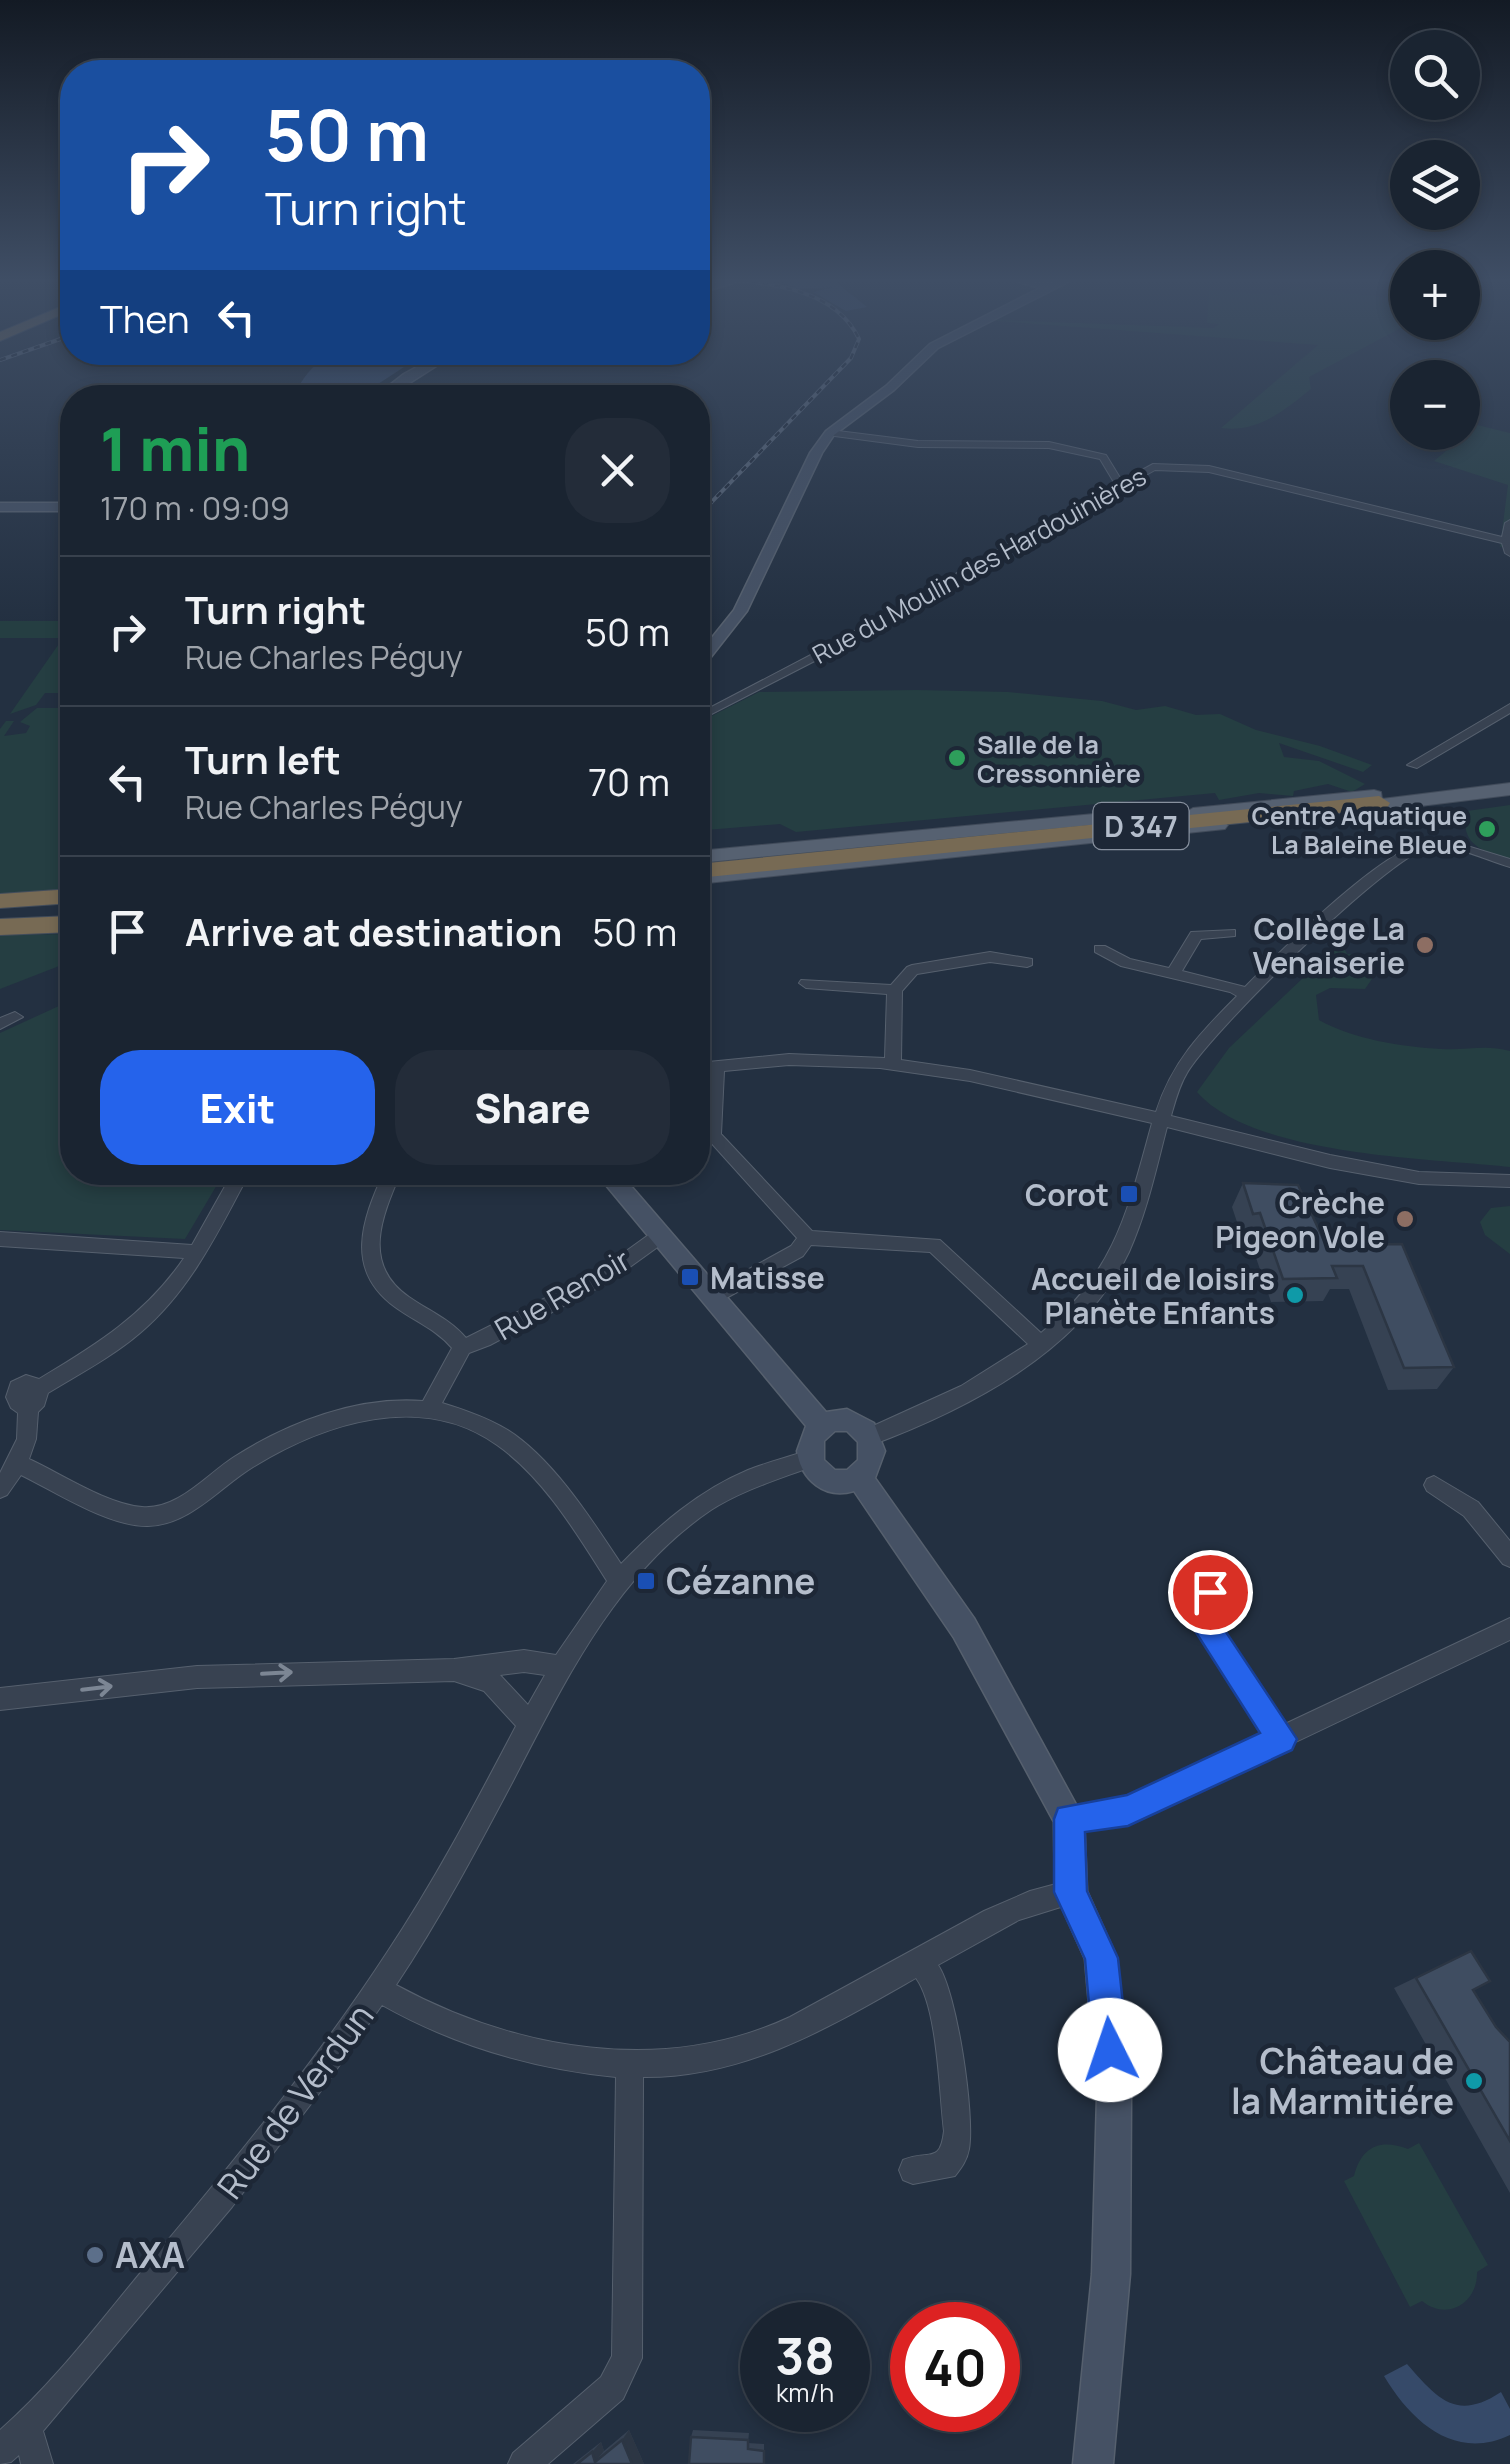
<!DOCTYPE html>
<meta charset="utf-8">
<style>
body{margin:0;font-family:Manrope,sans-serif;background:#232c39;color:#f1f3f6;height:100vh;display:flex;flex-direction:column;font-size:38px;white-space:nowrap}
*{box-sizing:border-box;margin:0}
p{font-size:32px;color:#9fa4ab}
.icon{flex:none;width:55px;height:55px;fill:none;stroke:currentColor;stroke-width:2;stroke-linecap:round;stroke-linejoin:round}
.map{position:relative;flex:1;overflow:hidden}
.drawer{position:absolute;left:60px;top:385px;width:650px;height:800px;display:flex;flex-direction:column;background:#1a2431;border-radius:40px;box-shadow:0 5px 15px #0003,0 0 0 2px #38414d}
.drawer>*{flex:none}
.guide{position:absolute;left:60px;top:60px;width:650px;height:305px;border-radius:40px;box-shadow:0 5px 15px #0003,0 0 0 2px #38414d;background:#1a4fa0;color:#fff;overflow:hidden}
.buttons{position:absolute;left:1390px;top:30px;display:grid;gap:20px}
.buttons a{display:grid;place-items:center;width:90px;height:90px;border-radius:50%;background:#1a2431;box-shadow:0 5px 15px #0003,0 0 0 2px #38414d;font-size:50px}
.speed{position:absolute;left:740px;top:2302px;display:flex;gap:20px;font-size:50px;font-weight:700;text-align:center}
.speed>*{display:grid;place-content:center;width:130px;height:130px;border-radius:50%;background:#1a2431;box-shadow:0 5px 15px #0003,0 0 0 2px #38414d;line-height:1}
.speed small{font-size:25px;font-weight:400}
.speed .limit{border:15px solid #d22;background:#fff;color:#111}
.pin{position:absolute;display:grid;place-items:center;width:85px;height:85px;color:#fff;margin:-42px;border:5px solid #fff;border-radius:50%;box-shadow:0 2px 10px #0007}
.me{position:absolute;width:110px;margin:-55px;rotate:356deg;stroke-linejoin:round;filter:drop-shadow(0 0 8px #0008)}
.turn{display:flex;align-items:center;gap:35px;height:210px;padding:0 40px;font-size:45px}
.turn .icon{width:130px;height:130px;stroke-width:2.5}
.turn b{display:block;font-size:70px;line-height:85px}
.then{display:flex;align-items:center;height:95px;padding:0 40px;background:#0003;gap:20px;font-size:38px}
.round{display:grid;place-items:center;flex:none;width:105px;height:105px;border-radius:40px;background:#232c39}
.headline{display:flex;align-items:center;justify-content:space-between;height:170px;padding:0 40px}
h1{font-size:60px;font-weight:800;line-height:75px;color:#1e9e55}
.cta{display:flex;gap:20px;margin-top:auto;padding:20px 40px}
.cta a{flex:1;height:115px;border-radius:40px;background:#2563eb;color:#fff;font-size:40px;font-weight:800;line-height:115px;text-align:center}
.cta a+a{background:#232c39;color:#f1f3f6}
ul{padding:0;list-style:none}
li{display:flex;align-items:center;gap:30px;height:150px;padding:0 40px;border-top:2px solid #38414d}
li div{flex:1}
li b{display:block;font-size:38px}
li em{font-style:normal}
.map>svg:first-child{display:block}
.green{fill:#253e42}
.water{fill:#364a69}
.lines{fill:none;stroke-linecap:round;stroke-linejoin:round}
.street-casing{stroke:#56606e;stroke-width:2}
.secondary-casing{stroke:#56606e;stroke-width:3}
.primary-casing{stroke:#414b5a;stroke-width:2}
.highway-casing{stroke:#434d5b;stroke-width:2}
.street{fill:#384251;fill-rule:evenodd}
.secondary{fill:#455164;fill-rule:evenodd}
.primary{fill:#566171;fill-rule:evenodd}
.highway{fill:#776a54;fill-rule:evenodd}
.rail-casing{stroke:#596678;stroke-width:4}
.rail{stroke:#1d2736;stroke-width:2.5;stroke-dasharray:6;stroke-linecap:butt}
.wall{fill:#364253}
.shaded-wall{fill:#2c3644}
.building{fill:#3f4d61;stroke:#2c3644;stroke-width:2.5}
.oneway{stroke:#7c8694}
.route{fill:#2563eb;stroke:#184099;stroke-width:2.5}
.leisure-dot{fill:#2e9e5b;stroke:#1d2736;stroke-width:4}
.education-dot{fill:#8d6e63;stroke:#1d2736;stroke-width:4}
.transit-dot{fill:#1a4fb4;stroke:#1d2736;stroke-width:4}
.culture-dot{fill:#0f9aa8;stroke:#1d2736;stroke-width:4}
.service-dot{fill:#5c6f8a;stroke:#1d2736;stroke-width:4}
.labels{text-anchor:middle;dominant-baseline:central;stroke-width:9;stroke-linejoin:round;paint-order:stroke}
.far-street-label{font-size:25px;fill:#b4bdcb;stroke:#1d2736}
.far-poi-label{font-size:25px;font-weight:bold;fill:#b4bdcb;stroke:#1d2736;text-anchor:start}
.shield{fill:#1d2736;stroke:#87909e;stroke-width:2.5}
.shield-label{font-size:28px;font-weight:bold;fill:#b4bdcb}
.poi-label{font-size:30px;font-weight:bold;fill:#b4bdcb;stroke:#1d2736;text-anchor:end}
.street-label{font-size:30px;fill:#b4bdcb;stroke:#1d2736}
.near-poi-label{font-size:35px;font-weight:bold;fill:#b4bdcb;stroke:#1d2736;text-anchor:start}
.near-street-label{font-size:35px;fill:#b4bdcb;stroke:#1d2736}
</style>
<div class="map">
<svg width="1510" height="2464" viewBox="0 0 1510 2464">
<rect width="100%" height="100%" fill="#233041"/>
<!-- green -->
<path class="green" d="M1295,287L1407,300L1410,323L1309,377L1311,389C1284,411 1257,433 1221,428L1318,345L970,319L1214,328L1219,324L1207,323L1209,290L1278,295Z
M1477,425L1510,433V546L1500,547L1508,485L1434,461Z
M0,621H72V693H45L36,705L10,714L63,638H0Z
M917,690L1008,692L1102,701L1136,710L1165,706L1196,715L1220,714L1256,730L1320,746L1372,765L1363,772L1279,743L1284,757L1319,761L1365,784L1352,792L1328,784L1294,791L1293,796L1259,793L1219,800L1215,793L796,832L780,824L706,830L705,802L698,799V723L759,692Z
M37,708H72V893L0,898V729L6,721H14L4,736L26,733L30,726L20,722Z
M1510,805V859C1482,851 1459,845 1467,811Z
M72,934V961L0,989V935Z
M1341,942L1347,954L1366,955L1381,966L1365,989L1330,988L1316,995L1319,1020C1352,1039 1403,1047 1441,1049C1466,1051 1484,1044 1510,1051V1167C1429,1158 1253,1156 1197,1092L1229,1048Z
M72,1000V1172L224,1173L185,1239L0,1230V1033Z
M1510,1206V1254L1485,1235L1480,1222L1491,1208Z
M1419,2143L1488,2265L1477,2272C1478,2302 1448,2322 1422,2301L1410,2307L1344,2181L1354,2176C1361,2147 1380,2138 1408,2149Z"/>
<!-- water -->
<path class="water" d="M792,278L832,279L867,307L846,311L813,292L834,287L799,289L783,283Z
M396,353L421,356L358,397H293C320,344 341,352 396,353Z
M1407,2364C1437,2398 1456,2422 1501,2392L1510,2409V2435C1456,2461 1412,2423 1384,2376Z"/>
<g class="lines">
<!-- street casing -->
<g class="street-casing">
<path id="street" d="M1363,278H1408V282L1366,280Z
M830,430L918,441L1049,442L1106,455L1122,481L1153,464L1209,466L1502,537L1505,523L1510,520V556L1505,553L1502,543L1209,472L1155,470L836,650L698,721V714L828,646L1115,484L1100,459L1049,448L918,447L827,435Z
M1510,704V713L1417,768L1407,765Z
M1431,840L1454,842L1510,859V867C1485,860 1454,843 1428,848C1389,856 1209,1034 1187,1073C1179,1086 1175,1102 1171,1116L1330,1155L1419,1172L1510,1175V1187L1419,1184L1330,1168L1167,1127C1156,1169 1147,1212 1129,1252C1081,1352 968,1409 869,1446L862,1443L859,1437L862,1431L961,1386L1028,1344L930,1252L811,1245L803,1256L719,1302H707L704,1297L707,1292L791,1246L797,1238L705,1136L708,1073H698V1063L789,1054L885,1058L887,994L806,988L799,983L801,980L891,985L907,967L912,965L990,952L1032,959V965L1027,967L990,962L917,974L902,991L901,1060L970,1070L1156,1112C1172,1062 1200,1033 1237,996L1230,992L1121,966L1095,952V946H1105L1130,959L1169,968L1191,932L1235,930V936L1201,939L1182,971L1245,987C1282,950 1383,847 1431,840ZM789,1065L880,1068L970,1081L1152,1123C1128,1210 1115,1273 1041,1333L940,1240L812,1231L721,1134L724,1071Z
M15,1012L23,1017L0,1029V1018Z
M233,1172H250C219,1230 191,1290 140,1333C112,1357 79,1374 48,1393L44,1406L38,1412L36,1439L29,1459C62,1474 106,1504 142,1507C178,1510 206,1475 234,1457C289,1422 357,1396 423,1401L452,1348C436,1329 414,1321 395,1307C344,1270 362,1220 384,1172H401C382,1216 361,1264 409,1297C429,1311 450,1319 466,1338L597,1272L654,1231H666L669,1236L666,1241L609,1282L490,1345L469,1353L442,1403C465,1410 485,1417 506,1429C552,1457 592,1520 621,1564C658,1526 698,1491 748,1470C768,1462 789,1457 809,1450L816,1453L819,1459L816,1465C780,1479 744,1489 711,1510C616,1574 565,1681 514,1779C477,1849 440,1919 396,1985C515,2050 664,2076 790,2017L984,1911L1030,1891L1071,1880L1080,1883L1083,1892L1080,1901L1019,1920L938,1965C957,1992 975,2116 969,2149C967,2160 962,2167 955,2176L913,2184L903,2180L899,2170L903,2160C929,2149 940,2165 944,2131C939,2092 938,2008 916,1978C830,2027 745,2078 643,2077L642,2358L623,2399L548,2464H508L513,2453L601,2377L612,2356L616,2077C534,2069 455,2046 382,2005L327,2083L232,2207L43,2431L53,2464H21L19,2455L11,2462L0,2464V2430C57,2380 103,2317 152,2259C235,2160 317,2060 388,1951C436,1879 476,1802 516,1726L484,1691L454,1681L197,1688L0,1710V1688L197,1666L454,1659L524,1650L556,1655L607,1581C577,1534 544,1478 497,1445C422,1391 324,1423 253,1467C220,1487 190,1525 148,1526C109,1527 56,1492 21,1475L7,1495L0,1498V1473L17,1439L18,1413L11,1408L6,1397L11,1382L26,1375L39,1379C96,1345 146,1314 184,1258L0,1246V1232L192,1245ZM524,1672L545,1675L528,1705L500,1675Z
M1434,1476L1478,1502L1510,1541V1567L1503,1564L1464,1516L1427,1491L1424,1485L1427,1479Z
M1220,1573L1228,1576L1231,1583L1214,1606L1215,1620L1285,1724L1510,1618V1640L1136,1818L1069,1831L1061,1827L1057,1819L1061,1811L1127,1798L1265,1733L1193,1623C1192,1601 1198,1583 1220,1573Z"/>
</g>
<!-- secondary casing -->
<g class="secondary-casing">
<path id="secondary" d="M733,278H748L698,294V288Z
M1004,278L1045,284L1076,278L938,348L894,390L834,435L822,453L747,611L703,667L698,668V655L734,610L810,453L826,431L886,386L930,344L1040,288Z
M444,352H458L386,398H373L404,374Z
M0,503H72V511H0Z
M595,1172H619L826,1412L847,1409L874,1423L885,1451L875,1478L974,1618L1084,1819L1087,1891L1117,1958L1131,2097L1130,2274L1113,2464H1073L1092,2274L1097,2097L1085,1959L1055,1892L1054,1822L954,1638L854,1491C825,1500 801,1480 797,1451L806,1426ZM835,1431H847L858,1442V1460L847,1470H835L824,1460V1441Z"/>
</g>
<!-- primary casing -->
<g class="primary-casing">
<path id="primary" d="M1510,783V795L1355,814L1348,812L1347,805L1193,820L1183,814L1193,808L1374,790L1381,792L1382,799Z
M1105,813L1115,819L1112,823L698,863V851Z
M1218,819L1228,825L1225,829L698,884V872Z"/>
</g>
<!-- highway casing -->
<g class="highway-casing">
<path id="highway" d="M72,302V310L0,341V332Z
M1379,796L1390,803L1387,808L698,878V864Z
M72,889V903L0,908V894Z
M72,916V932L0,935V919Z"/>
</g>
<!-- street -->
<use href="#street" class="street"/>
<!-- secondary -->
<use href="#secondary" class="secondary"/>
<!-- primary -->
<use href="#primary" class="primary"/>
<!-- highway -->
<use href="#highway" class="highway"/>
<!-- rail casing -->
<g class="rail-casing">
<path id="rail" d="M0,360L72,335
M700,514L851,358L859,339C834,286 764,283 713,278"/>
</g>
<!-- rail -->
<use href="#rail" class="rail"/>
</g>
<!-- wall -->
<path class="wall" d="M1243,1183L1326,1245L1402,1244L1454,1367L1437,1389L1388,1390L1349,1289H1330L1323,1301L1271,1302L1249,1237H1242L1232,1207Z
M1471,1951L1473,1990L1496,2027L1510,2042V2193L1394,1988Z
M629,2430L644,2464H573L601,2442L604,2451Z
M693,2430L749,2433L748,2443L764,2444V2464L691,2437Z"/>
<!-- shaded-wall -->
<path class="shaded-wall" d="M629,2430L644,2464H632L622,2440Z
M601,2442L604,2451L595,2462L592,2452Z"/>
<!-- building -->
<path class="building" d="M1243,1183L1298,1185L1326,1245L1402,1244L1454,1367L1404,1368L1363,1266H1332L1337,1278L1283,1279L1260,1213L1253,1214Z
M1471,1951L1490,1981L1473,1990L1496,2027L1510,2042V2141L1416,1978Z
M691,2437L748,2440V2449L764,2451V2464H689Z
M622,2440L632,2464H577L592,2452L595,2462Z"/>
<!-- one-way arrows -->
<defs><path id="oneway-shaft" d="M-6 0H5M1.5-3L5.5 0L1.5 3" fill="none" stroke-width="1.6" stroke-linecap="round" stroke-linejoin="round" transform="scale(2.5)"/></defs>
<g class="oneway">
<use href="#oneway-shaft" transform="translate(277 1673) rotate(-3)"/>
<use href="#oneway-shaft" transform="translate(97 1688) rotate(-7)"/>
</g>
<!-- sky -->
<linearGradient id="sky" x2="0" y2="1"><stop stop-color="#131a24"/><stop offset="0.45" stop-color="#3f4e65"/><stop offset="1" stop-color="#3f4e65" stop-opacity="0"/></linearGradient>
<rect width="1510" height="623" fill="url(#sky)"/>
<!-- route -->
<path class="route" d="M1210,1579L1220,1583L1224,1592L1218,1620L1297,1739L1292,1750L1128,1826L1085,1832L1087,1891L1118,1958L1128,2050L1123,2062L1110,2067L1098,2062L1093,2050L1085,1959L1054,1892V1819L1058,1808L1127,1795L1260,1733L1190,1623L1194,1592Z"/>
<!-- markers -->
<g class="leisure-dot">
<circle cx="957" cy="758" r="10"/>
<circle cx="1487" cy="829" r="10"/>
</g>
<g class="education-dot">
<circle cx="1425" cy="945" r="10"/>
<circle cx="1405" cy="1219" r="10"/>
</g>
<g class="transit-dot">
<rect x="1119" y="1184" width="20" height="20" rx="5"/>
<rect x="680" y="1267" width="20" height="20" rx="5"/>
<rect x="636" y="1571" width="20" height="20" rx="5"/>
</g>
<g class="culture-dot">
<circle cx="1295" cy="1295" r="10"/>
<circle cx="1474" cy="2081" r="10"/>
</g>
<circle class="service-dot" cx="95" cy="2255" r="10"/>
<g class="labels">
<!-- far-street labels -->
<g class="far-street-label">
<text transform="translate(979 565) rotate(-29)">Rue du Moulin des Hardouinières</text>
</g>
<!-- far-poi labels -->
<g class="far-poi-label">
<text x="977" y="744">Salle de la<tspan x="977" dy="29">Cressonnière</tspan></text>
<text x="1467" y="815" text-anchor="end">Centre Aquatique<tspan x="1467" dy="29">La Baleine Bleue</tspan></text>
</g>
<!-- shield labels -->
<rect class="shield" x="1093.5" y="803" width="95" height="46" rx="8"/>
<g class="shield-label">
<text x="1141" y="826">D 347</text>
</g>
<!-- poi labels -->
<g class="poi-label">
<text x="1405" y="928">Collège La<tspan x="1405" dy="34">Venaiserie</tspan></text>
<text x="1109" y="1194">Corot</text>
<text x="1385" y="1202">Crèche<tspan x="1385" dy="34">Pigeon Vole</tspan></text>
<text x="710" y="1277" text-anchor="start">Matisse</text>
<text x="1275" y="1278">Accueil de loisirs<tspan x="1275" dy="34">Planète Enfants</tspan></text>
</g>
<!-- street labels -->
<g class="street-label">
<text transform="translate(562 1294) rotate(-30)">Rue Renoir</text>
</g>
<!-- near-poi labels -->
<g class="near-poi-label">
<text x="666" y="1581">Cézanne</text>
<text x="1454" y="2061" text-anchor="end">Château de<tspan x="1454" dy="40">la Marmitiére</tspan></text>
<text x="115" y="2255">AXA</text>
</g>
<!-- near-street labels -->
<g class="near-street-label">
<text transform="translate(295 2101) rotate(-53)">Rue de Verdun</text>
</g>
</g>
</svg>
<div class="buttons">
<a><svg class="icon" aria-label="search" viewBox="0 0 24 24"><circle cx="10" cy="10" r="6"/><path d="M15 15l6 6"/></svg></a>
<a><svg class="icon" aria-label="layers" viewBox="0 0 24 24"><path d="M12 4l9 5-9 5-9-5zM3 14l9 5 9-5"/></svg></a>
<a>+</a>
<a>−</a>
</div>
<div class="speed"><div>38<small>km/h</small></div><div class="limit">40</div></div>
<div class="pin" style="left:1210px;top:1592px;background:#d93025"><svg class="icon" aria-label="arrive" viewBox="0 0 24 24"><path d="M6 21V4h12l-3 4 3 4H6"/></svg></div>
<svg class="me" style="left:1110px;top:2050px" viewBox="-20 -20 40 40"><circle r="19" fill="#fff"/><path d="M0-13L10 11 0 6-10 11z" fill="#2563eb"/></svg>
<div class="guide">
<div class="turn"><svg class="icon" aria-label="right" viewBox="0 0 24 24"><path d="M7 20v-9h11M14 6l5 5-5 5"/></svg><div><b>50 m</b>Turn right</div></div>
<div class="then">Then<svg class="icon" aria-label="left" viewBox="0 0 24 24"><path d="M17 20v-9H6M10 6l-5 5 5 5"/></svg></div>
</div>
<section class="drawer">
<div class="headline"><div><h1>1 min</h1><p>170 m · 09:09</p></div><a class="round"><svg class="icon" aria-label="close" viewBox="0 0 24 24"><path d="M6 6l12 12M18 6L6 18"/></svg></a></div>
<ul>
<li><svg class="icon" aria-label="right" viewBox="0 0 24 24"><path d="M7 20v-9h11M14 6l5 5-5 5"/></svg><div><b>Turn right</b><p>Rue Charles Péguy</p></div><em>50 m</em></li>
<li><svg class="icon" aria-label="left" viewBox="0 0 24 24"><path d="M17 20v-9H6M10 6l-5 5 5 5"/></svg><div><b>Turn left</b><p>Rue Charles Péguy</p></div><em>70 m</em></li>
<li><svg class="icon" aria-label="arrive" viewBox="0 0 24 24"><path d="M6 21V4h12l-3 4 3 4H6"/></svg><div><b>Arrive at destination</b></div><em>50 m</em></li>
</ul>
<div class="cta"><a>Exit</a><a>Share</a></div>
</section>
</div>
